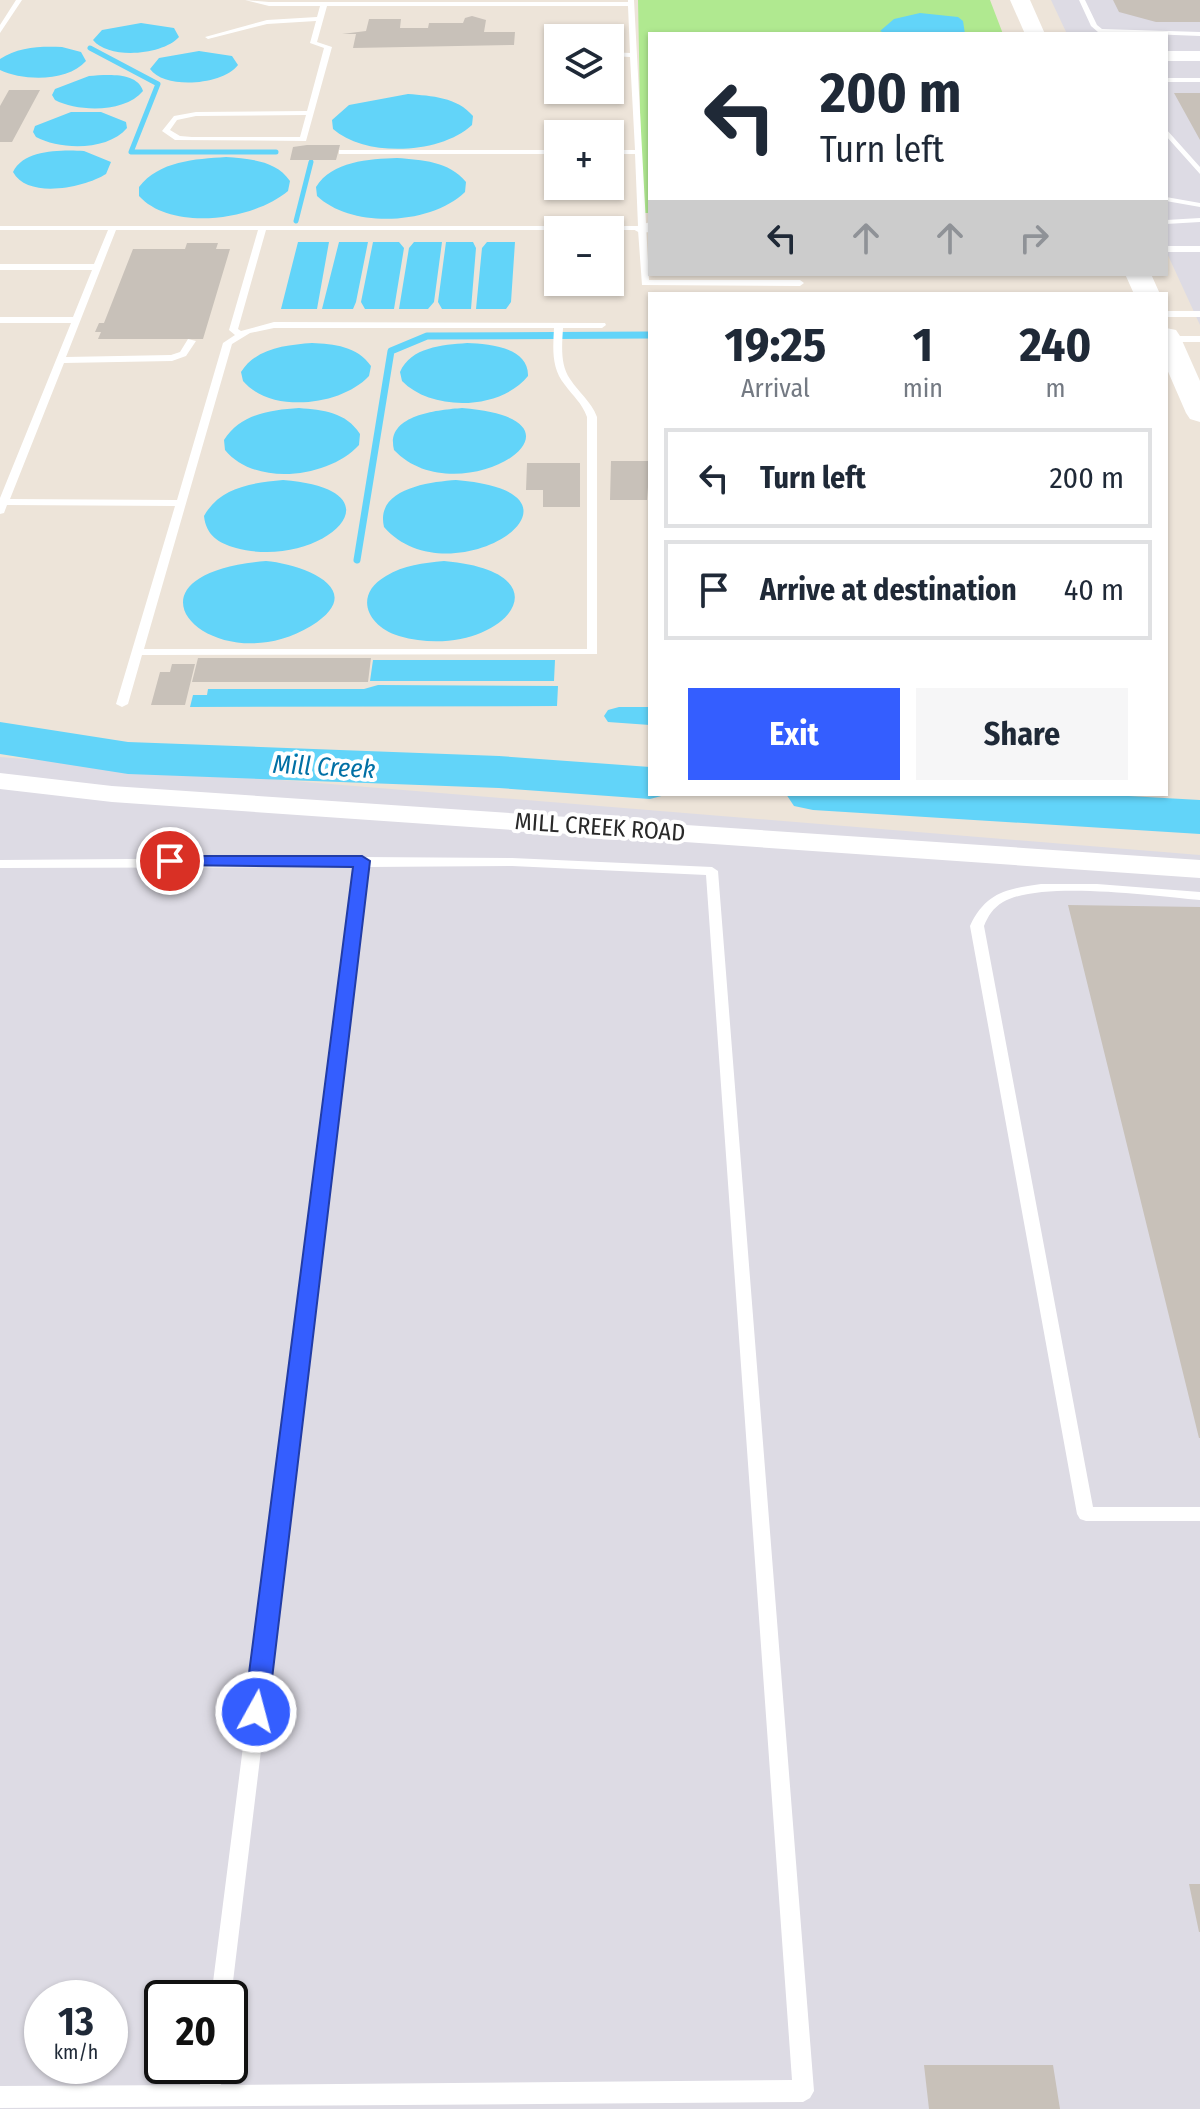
<!DOCTYPE html>
<meta charset="utf-8">
<style>
body{margin:0;font-family:"Fira Sans Condensed",sans-serif;background:#f6f6f7;color:#1f2937;height:100vh;display:flex;flex-direction:column;font-size:30px;white-space:nowrap}
*{box-sizing:border-box;margin:0}
p{font-size:26px;color:#747a83}
.icon{flex:none;width:44px;height:44px;fill:none;stroke:currentColor;stroke-width:2;stroke-linecap:round;stroke-linejoin:round}
.map{position:relative;flex:1;overflow:hidden}
.panel{position:absolute;left:648px;top:292px;width:520px;height:504px;display:flex;flex-direction:column;background:#fff;border-radius:0px;box-shadow:0 2px 6px #0004}
.panel>*{flex:none}
.hud{position:absolute;left:648px;top:32px;width:520px;height:244px;border-radius:0px;box-shadow:0 2px 6px #0004;background:#fff;color:#1f2937;overflow:hidden}
.buttons{position:absolute;left:544px;top:24px;display:grid;gap:16px}
.buttons a{display:grid;place-items:center;width:80px;height:80px;border-radius:0px;background:#fff;box-shadow:0 2px 6px #0004;font-size:40px}
.speed{position:absolute;left:24px;top:1980px;display:flex;gap:16px;font-size:40px;font-weight:700;text-align:center}
.speed>*{display:grid;place-content:center;width:104px;height:104px;border-radius:50%;background:#fff;box-shadow:0 2px 6px #0004;line-height:1}
.speed small{font-size:20px;font-weight:400}
.speed .limit{border:4px solid #111;border-radius:12px;background:#fff;color:#111}
.pin{position:absolute;display:grid;place-items:center;width:68px;height:68px;color:#fff;margin:-34px;border:4px solid #fff;border-radius:50%;box-shadow:0 2px 8px #0007}
.me{position:absolute;width:88px;margin:-44px;rotate:7deg;stroke-linejoin:round;filter:drop-shadow(0 0 6px #0008)}
.turn{display:flex;align-items:center;gap:28px;height:168px;padding:0 40px;font-size:36px}
.turn .icon{width:104px;height:104px;stroke-width:2.5}
.turn b{display:block;font-size:56px;line-height:68px}
.lanes{display:flex;align-items:center;height:76px;padding:0 40px;background:#0003;justify-content:center;gap:40px;direction:ltr}
.lanes .off{opacity:.35}
.eta{display:flex;justify-content:space-evenly;align-items:center;height:136px;text-align:center}
.eta b{font-size:48px;font-weight:700;line-height:56px}
.primary-button{display:flex;gap:16px;margin-top:auto;padding:16px 40px}
.primary-button a{flex:1;height:92px;border-radius:0px;background:#345eff;color:#fff;font-size:32px;font-weight:700;line-height:92px;text-align:center}
.primary-button a+a{background:#f6f6f7;color:#1f2937}
ul{padding:0;list-style:none}
li{display:flex;align-items:center;gap:24px;height:100px;margin:0 16px 12px;padding:0 24px;border:4px solid #e0e1e3;border-radius:0px}
li div{flex:1}
li b{display:block;font-size:30px}
li em{font-style:normal}
.map>svg:first-child{display:block}
.industrial{fill:#dddbe4;fill-rule:evenodd}
.green{fill:#b0e990}
.water{fill:#62d4f9}
.lines{fill:none;stroke-linecap:round;stroke-linejoin:round}
.stream-far1{stroke:#62d4f9;stroke-width:5}
.stream{stroke:#62d4f9;stroke-width:7}
.canal{fill:#62d4f9;fill-rule:evenodd}
.river{fill:#62d4f9;fill-rule:evenodd}
.building{fill:#c8c1b9}
.lane{fill:#fff;fill-rule:evenodd}
.street{fill:#fff;fill-rule:evenodd}
.secondary{fill:#fff;fill-rule:evenodd}
.route{fill:#345eff;stroke:#223da6;stroke-width:2}
.labels{text-anchor:middle;dominant-baseline:central;stroke-width:8;stroke-linejoin:round;paint-order:stroke}
.street-label{font-size:24px;fill:#292929;stroke:#fff}
.water-label{font-size:26px;font-style:italic;fill:#0170a5;stroke:#fff}
</style>
<div class="map">
<svg width="1200" height="2109" viewBox="0 0 1200 2109">
<rect width="100%" height="100%" fill="#ede4d9"/>
<!-- industrial -->
<path class="industrial" d="M1051,0H1200V325L1166,251V34H1067Z
M0,757L1200,855V2109H0ZM42,1998H110V2066H42ZM162,1998H230V2066H162Z"/>
<!-- green -->
<path class="green" d="M638,0H990L1003,34H650V213H642Z"/>
<!-- water -->
<path class="water" d="M920,13L958,17L963,21L965,34H887L880,31L894,19Z
M141,23L174,28L179,37C163,55 109,60 93,40L102,30Z
M62,47L81,52L86,61C68,82 23,81 0,70V59C18,47 40,46 62,47Z
M199,51L232,56L238,65C223,85 165,90 150,69L159,58Z
M89,76C105,75 137,71 143,91C125,113 78,112 55,100L52,95L55,89Z
M408,94C432,96 457,97 473,116L472,125C441,154 366,158 333,129L332,120L349,105Z
M71,112H101L126,122L127,128C108,151 60,150 36,137L33,132L35,126Z
M84,151L111,162L106,174C86,187 28,200 13,172C24,149 63,150 84,151Z
M226,157C249,159 276,160 290,181L288,191C254,220 172,232 139,196V187C159,161 195,159 226,157Z
M397,158C422,160 449,161 466,182L465,192C431,225 352,229 317,196L316,187C332,161 369,159 397,158Z
M298,242H329L317,309H281Z
M339,242H368L356,302L353,309H322Z
M373,242H399L404,248L394,309H365L361,302Z
M414,242H442L434,302L428,309H399L409,248Z
M446,242H473L476,248L471,309H442L438,302Z
M487,242H515L511,302L506,309H476L482,248Z
M312,343C334,344 357,346 371,366L369,376C341,406 271,414 243,381L241,372C256,348 286,345 312,343Z
M467,343C489,344 529,347 528,376C501,410 432,412 402,381L400,372C411,347 442,345 467,343Z
M299,408C323,410 346,412 360,434L359,445C329,478 255,487 225,450L224,440C240,414 270,410 299,408Z
M462,408C613,420 458,518 394,450C385,415 437,410 462,408Z
M283,480C410,490 320,571 236,548C218,543 206,535 204,516C220,487 252,483 283,480Z
M456,480C616,493 450,603 384,527C375,489 428,482 456,480Z
M266,561C302,564 371,589 311,626C214,685 103,575 266,561Z
M444,561C580,573 495,664 399,636C367,626 353,595 386,576C404,565 423,563 444,561Z
M373,660H555L554,681H370Z
M378,685L558,686L557,706L190,707L193,695H207L208,689H364Z"/>
<g class="lines">
<!-- stream-far1 -->
<path class="stream-far1" d="M90,48L158,84L131,152H276
M296,221L311,162"/>
<!-- stream -->
<path class="stream" d="M357,560L391,351L427,336L650,335"/>
<!-- canal -->
<path class="canal" d="M619,707H650V725L608,722L604,716L608,710Z
M939,794H971L974,804L969,811L958,814L947,811Z"/>
<!-- river -->
<path class="river" d="M0,722L128,742L499,756L650,767V794H669L650,799L499,788L128,774L0,754Z
M786,794H1093L1200,800V834L813,810L794,806Z"/>
</g>
<!-- building -->
<path class="building" d="M1113,0H1200V22H1156L1119,12Z
M472,16L486,20L484,32H515L514,45L353,48L356,34H342L366,31L369,19H401L400,28H428L429,23H463L465,18Z
M9,90H40L12,142H0V106Z
M1174,93H1200V140Z
M307,145H340L336,160H290L293,147Z
M187,243H218L216,249H230L203,339H98L101,332H95L99,323H104L133,249H185Z
M611,461H650L647,500H610Z
M527,463H580V507H543V490H526Z
M198,658H371L368,682H192Z
M172,664H195L185,705H151L160,672H170Z
M1068,905L1200,907V1438H1199Z
M1189,1884H1200V1932H1199Z
M924,2065H1053L1060,2109H929Z"/>
<g class="lines">
<!-- lane -->
<path class="lane" d="M16,0H22L0,33V25Z
M245,0L269,2H628V0H634L649,280H800L804,283L800,286L642,285L638,230H266L238,329L241,331L274,322L605,323L606,325L602,328H563C562,345 560,365 570,379C579,393 591,401 597,417V654L142,655L128,704L122,707L116,704L175,506L7,505L4,513L0,514V498L71,323H0V317H73L92,270H0V264H94L108,230H0V226H638L635,154H610V150H635L630,57L610,56V52L630,53L628,6H327L317,42L332,47L306,141L175,140L162,131L174,116L196,112L307,111L324,48L310,43L316,21L267,24L208,39L205,37L267,20L317,17L320,6H269ZM306,115L300,137H192L180,136L170,130L177,120L196,116ZM116,230H258L229,330L235,335L223,343L177,500L10,499L64,363L172,361L186,356L196,341L188,339L180,352L171,355L66,357ZM274,328H554C553,348 551,368 565,385C573,396 582,403 587,417V649H144L232,344L250,333Z
M1079,0H1085L1097,25L1102,29L1200,32V36L1098,32L1091,26Z
M550,52H558V56L548,55Z
M1166,78H1200V82H1166Z
M1166,129L1200,167V174L1166,136Z
M339,150H558V154H339Z
M1166,197L1200,203V207L1166,201Z
M1200,218V222L1166,224V220Z
M1166,246H1200V252H1166Z
M1166,311H1200V317H1166Z
M1167,336H1200V342H1167Z
M362,857L512,858L712,867L718,871L814,2091L810,2098L803,2102L0,2108V2086L200,2085L201,2066H223L221,2085L792,2080L706,875L512,866L368,867L231,1998L230,2001V1998H211L355,867L0,868V860Z
M1041,884H1097L1200,892V900C1154,896 1041,880 1003,902C993,908 988,916 984,926L1093,1507H1200V1521H1086L1080,1519L1077,1514L970,926C986,892 1007,889 1041,884Z"/>
<!-- street -->
<path class="street" d="M1166,51H1200V61H1166Z
M650,222V232L640,233L631,228Z
M0,773L112,786L1200,860V878L112,802L0,789Z"/>
<!-- secondary -->
<path class="secondary" d="M1010,0H1030L1045,34H1025Z
M1125,274H1151L1160,294H1134Z
M1166,328L1176,330L1180,336L1200,381V422L1190,419L1186,413L1166,367Z"/>
</g>
<!-- route -->
<path class="route" d="M170,856H362L370,861L268,1712L265,1720L256,1724L247,1720L244,1712L353,867L164,865L162,861Z"/>
<g class="labels">
<!-- street labels -->
<g class="street-label">
<text transform="translate(600 827) rotate(4)">MILL CREEK ROAD</text>
</g>
<!-- water labels -->
<g class="water-label">
<text transform="translate(324 767) rotate(3)">Mill Creek</text>
</g>
</g>
</svg>
<div class="buttons">
<a><svg class="icon" aria-label="layers" viewBox="0 0 24 24"><path d="M12 4l9 5-9 5-9-5zM3 14l9 5 9-5"/></svg></a>
<a>+</a>
<a>−</a>
</div>
<div class="speed"><div>13<small>km/h</small></div><div class="limit">20</div></div>
<div class="pin" style="left:170px;top:861px;background:#d93025"><svg class="icon" aria-label="arrive" viewBox="0 0 24 24"><path d="M6 21V4h12l-3 4 3 4H6"/></svg></div>
<svg class="me" style="left:256px;top:1712px" viewBox="-20 -20 40 40"><circle r="17" fill="#345eff" stroke="#fff" stroke-width="3"/><path d="M0-11L8 9 0 5-8 9z" fill="#fff"/></svg>
<div class="hud">
<div class="turn"><svg class="icon" aria-label="left" viewBox="0 0 24 24"><path d="M17 20v-9H6M10 6l-5 5 5 5"/></svg><div><b>200 m</b>Turn left</div></div>
<div class="lanes"><svg class="icon" aria-label="left" viewBox="0 0 24 24"><path d="M17 20v-9H6M10 6l-5 5 5 5"/></svg><svg class="icon off" aria-label="ahead" viewBox="0 0 24 24"><path d="M12 20V5M6 11l6-6 6 6"/></svg><svg class="icon off" aria-label="ahead" viewBox="0 0 24 24"><path d="M12 20V5M6 11l6-6 6 6"/></svg><svg class="icon off" aria-label="right" viewBox="0 0 24 24"><path d="M7 20v-9h11M14 6l5 5-5 5"/></svg></div>
</div>
<section class="panel">
<div class="eta">
<div><b>19:25</b><p>Arrival</p></div>
<div><b>1</b><p>min</p></div>
<div><b>240</b><p>m</p></div>
</div>
<ul>
<li><svg class="icon" aria-label="left" viewBox="0 0 24 24"><path d="M17 20v-9H6M10 6l-5 5 5 5"/></svg><div><b>Turn left</b></div><em>200 m</em></li>
<li><svg class="icon" aria-label="arrive" viewBox="0 0 24 24"><path d="M6 21V4h12l-3 4 3 4H6"/></svg><div><b>Arrive at destination</b></div><em>40 m</em></li>
</ul>
<div class="primary-button"><a>Exit</a><a>Share</a></div>
</section>
</div>
